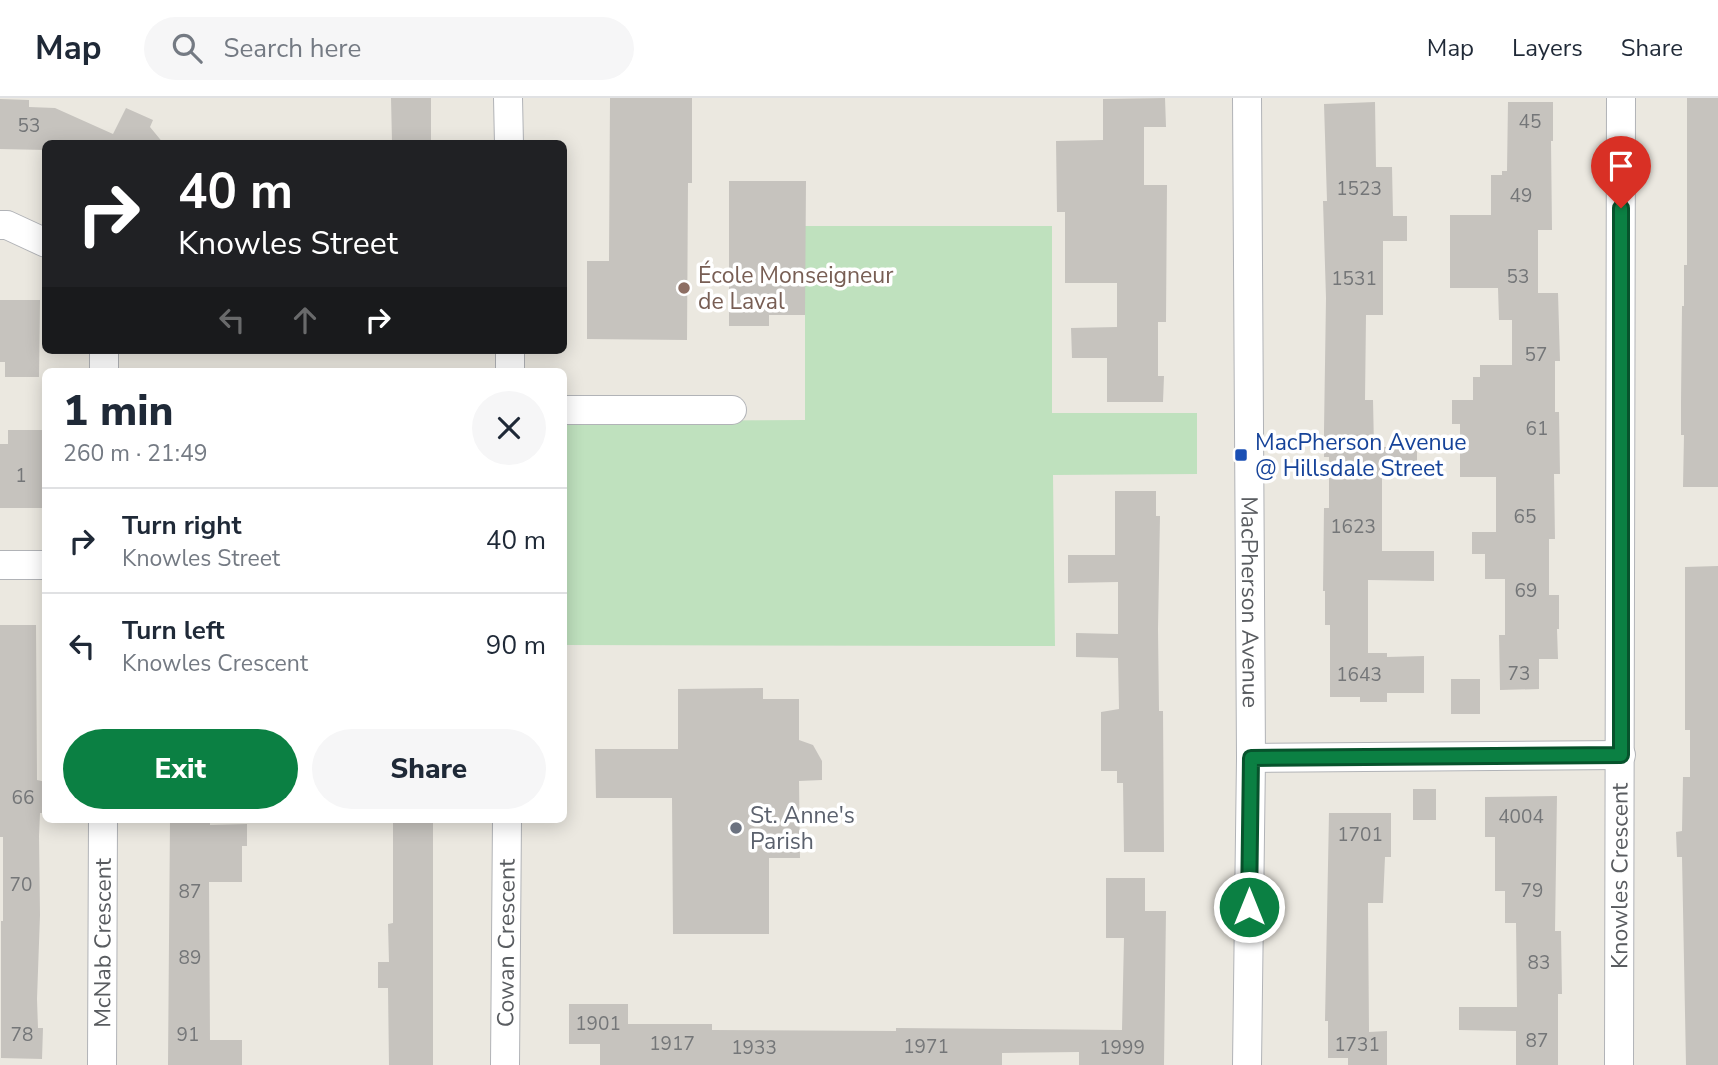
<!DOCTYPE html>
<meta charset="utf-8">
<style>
body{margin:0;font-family:"Nunito Sans",sans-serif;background:#f6f6f7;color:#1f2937;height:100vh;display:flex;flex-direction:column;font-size:26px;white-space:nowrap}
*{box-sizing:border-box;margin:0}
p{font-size:23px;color:#747a83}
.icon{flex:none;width:38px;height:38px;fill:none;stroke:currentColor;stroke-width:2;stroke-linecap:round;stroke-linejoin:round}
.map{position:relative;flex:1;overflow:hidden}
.drawer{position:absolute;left:42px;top:270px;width:525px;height:455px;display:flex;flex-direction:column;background:#fff;border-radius:10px;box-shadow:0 4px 18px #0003}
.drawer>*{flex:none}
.top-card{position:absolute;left:42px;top:42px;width:525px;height:214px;border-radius:10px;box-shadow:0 4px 18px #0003;background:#202124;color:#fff;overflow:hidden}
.pin{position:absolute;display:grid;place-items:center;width:60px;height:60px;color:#fff;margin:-72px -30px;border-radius:50% 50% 50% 0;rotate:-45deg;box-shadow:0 0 7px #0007}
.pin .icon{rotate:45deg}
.me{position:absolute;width:77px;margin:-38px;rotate:0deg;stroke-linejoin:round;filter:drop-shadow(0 0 5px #0008)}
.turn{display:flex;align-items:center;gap:24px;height:147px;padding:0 21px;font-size:32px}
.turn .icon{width:91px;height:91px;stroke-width:2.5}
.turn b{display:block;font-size:49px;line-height:60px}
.lanes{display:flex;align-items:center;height:66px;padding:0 21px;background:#0003;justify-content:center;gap:35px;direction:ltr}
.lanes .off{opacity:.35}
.round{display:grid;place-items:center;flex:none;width:74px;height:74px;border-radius:37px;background:#f6f6f7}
.summary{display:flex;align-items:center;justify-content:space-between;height:119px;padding:0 21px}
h1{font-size:42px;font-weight:800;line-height:52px}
.button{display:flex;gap:14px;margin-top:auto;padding:14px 21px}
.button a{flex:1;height:80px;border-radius:42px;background:#0b8043;color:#fff;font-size:28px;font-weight:800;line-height:80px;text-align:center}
.button a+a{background:#f6f6f7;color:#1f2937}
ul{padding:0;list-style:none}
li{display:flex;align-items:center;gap:21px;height:105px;padding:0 21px;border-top:2px solid #e0e1e3}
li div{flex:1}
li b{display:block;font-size:26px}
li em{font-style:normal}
header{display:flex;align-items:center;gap:42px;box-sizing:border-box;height:98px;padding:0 35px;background:#fff;border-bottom:2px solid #e0e1e3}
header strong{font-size:33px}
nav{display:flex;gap:38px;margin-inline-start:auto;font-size:24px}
.search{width:490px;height:63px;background:#f6f6f7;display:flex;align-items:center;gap:18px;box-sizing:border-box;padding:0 24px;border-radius:38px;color:#747a83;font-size:26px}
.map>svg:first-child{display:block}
.green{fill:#bfe1be}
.building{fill:#c6c3be}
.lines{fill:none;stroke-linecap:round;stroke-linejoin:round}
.minor-casing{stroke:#b1b3b7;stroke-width:30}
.minor{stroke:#fff;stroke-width:28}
.route-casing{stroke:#07532c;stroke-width:18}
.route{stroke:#0b8043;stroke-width:12}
.education-dot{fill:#8d6e63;stroke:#fff;stroke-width:2.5}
.transit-dot{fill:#1a4fb4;stroke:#fff;stroke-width:2.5}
.worship-dot{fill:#6b7280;stroke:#fff;stroke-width:2.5}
.labels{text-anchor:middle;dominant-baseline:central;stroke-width:7;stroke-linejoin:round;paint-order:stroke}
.number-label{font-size:19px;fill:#747678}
.education-label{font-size:23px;fill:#785e54;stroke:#fff;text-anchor:start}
.transit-label{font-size:23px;fill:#164399;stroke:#fff;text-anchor:start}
.street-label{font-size:23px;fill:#595c60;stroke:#fff}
.worship-label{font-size:23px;fill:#5b616d;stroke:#fff;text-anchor:start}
</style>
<header>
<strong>Map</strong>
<div class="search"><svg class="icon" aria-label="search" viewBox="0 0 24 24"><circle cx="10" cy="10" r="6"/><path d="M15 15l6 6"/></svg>Search here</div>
<nav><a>Map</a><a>Layers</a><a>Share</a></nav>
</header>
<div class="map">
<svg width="1718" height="967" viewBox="0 0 1718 967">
<rect width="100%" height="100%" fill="#ebe8e0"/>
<!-- green -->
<path class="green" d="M805,128H1052V315H1197V376L1053,377L1055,548L564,547V323L805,322Z"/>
<!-- building -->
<path class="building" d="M391,0H431V43L392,44Z
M610,0H692V85H688L687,242L587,241V163H609Z
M1165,0L1166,29H1144V87H1167L1166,224H1158V278H1164L1163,304H1107V260H1072L1071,230L1117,229V185H1065V114H1057L1056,43L1103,42V1Z
M1687,0H1718V389H1683L1684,337H1681V304L1682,208H1684V167H1687Z
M0,1L29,2V9L55,10L113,36L126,10L153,22L150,29L164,46H46V52L0,51Z
M1375,4L1376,69H1392L1393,118H1407V143H1383V217H1366L1365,302H1373L1374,349H1417V374L1382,375V453H1434V483L1368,482V555H1387V559L1424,558V595H1387V604H1360V599H1330V527H1325V493H1323L1324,410H1329V359H1324V332L1326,200L1323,103H1327L1324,6Z
M1508,4H1553V43H1551L1552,132H1538V195H1558L1560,263H1555V314H1559L1560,376H1554L1555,441H1549V497H1559V531H1557L1558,561H1539V591L1500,592L1499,537H1505V481H1485V456H1472V434H1496V379H1460V326H1452V302H1473V279H1480V267H1512V222H1499L1498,190H1450V117H1491V77H1502V73H1507Z
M729,83H806L805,217H769V228H729Z
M0,202H40L39,279H5V264H0Z
M8,332H42V410H0V346H8Z
M1115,393H1156V418H1160L1158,531L1159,613H1163L1164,754H1124L1123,685H1117V673H1101V614L1119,611L1118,560L1076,559V535L1118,536V484L1068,485V457H1115Z
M1718,468V967H1686L1682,759H1677L1676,734L1682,733L1683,679H1690V632H1685V469Z
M0,527H36L37,682L46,684V715H40L39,738L40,817L37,901L38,930H43L42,961L1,960V823H3V739H0Z
M1451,581H1480V616H1451Z
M763,590V601H799V642L813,647L822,663V682L799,683L800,760H769V836H673L672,700H596L595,651H678V591Z
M1413,691H1436V722H1413Z
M1557,698L1555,833H1561L1562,896H1558V967H1516V933L1459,932V909H1517L1516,825H1505V793H1495V739H1485V699Z
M1329,715H1391V759H1385L1383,805H1368L1369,934L1387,933V967H1348V960H1328V923H1325Z
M170,721H210V727L247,726V748H242V784H209L210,942H242V967H168Z
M393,721H433V967H389L388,890H378V864H389L388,826L393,825Z
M1106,780H1145V813H1166L1164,967H1079V954L1002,955V967H600V946H569V906H628V926H712V932L896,933V930L1122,932L1124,840H1106Z"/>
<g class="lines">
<!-- minor casing -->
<g class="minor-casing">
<g id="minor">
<path d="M508,0L509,46"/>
<path id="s1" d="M1247,0L1251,660L1247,967"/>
<path d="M0,127H7L46,145"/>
<path d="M104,252V273"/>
<path d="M510,252V273"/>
<path d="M564,312H732"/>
<path d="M0,467H46"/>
<path d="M1251,660L1621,657"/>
<path id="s2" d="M102,967L103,721"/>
<path id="s3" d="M505,967L507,721"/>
<path id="s4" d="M1619,967L1621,0"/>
</g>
</g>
<!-- minor -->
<use href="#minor" class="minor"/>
</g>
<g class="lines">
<!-- route casing -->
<g class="route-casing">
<path id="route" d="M1249,809L1251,660L1621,657V110"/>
</g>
<!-- route -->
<use href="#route" class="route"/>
</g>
<!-- markers -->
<circle class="education-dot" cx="684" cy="190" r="7"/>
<rect class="transit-dot" x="1234" y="350" width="14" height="14" rx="3.5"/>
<circle class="worship-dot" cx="736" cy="730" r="7"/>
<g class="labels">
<!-- number labels -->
<g class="number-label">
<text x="1530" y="24">45</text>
<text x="29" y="28">53</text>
<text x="1359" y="91">1523</text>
<text x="1521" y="98">49</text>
<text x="1518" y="179">53</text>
<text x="1354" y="181">1531</text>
<text x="1536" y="257">57</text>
<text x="1537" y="331">61</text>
<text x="21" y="378">1</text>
<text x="1525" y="419">65</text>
<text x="1353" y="429">1623</text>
<text x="1526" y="493">69</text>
<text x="1519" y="576">73</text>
<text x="1359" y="577">1643</text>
<text x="23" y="700">66</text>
<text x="1521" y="719">4004</text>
<text x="1360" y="737">1701</text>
<text x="21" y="787">70</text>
<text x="1532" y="793">79</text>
<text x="190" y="794">87</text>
<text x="190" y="860">89</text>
<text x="1539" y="865">83</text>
<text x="598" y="926">1901</text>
<text x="22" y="937">78</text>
<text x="188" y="937">91</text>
<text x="1537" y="943">87</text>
<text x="672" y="946">1917</text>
<text x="1357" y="947">1731</text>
<text x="926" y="949">1971</text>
<text x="754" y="950">1933</text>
<text x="1122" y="950">1999</text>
</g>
<!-- education labels -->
<g class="education-label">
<text x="698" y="177">École Monseigneur<tspan x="698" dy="26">de Laval</tspan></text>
</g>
<!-- transit labels -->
<g class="transit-label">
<text x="1255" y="344">MacPherson Avenue<tspan x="1255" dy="26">@ Hillsdale Street</tspan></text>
</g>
<!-- street labels -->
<g class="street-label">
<text stroke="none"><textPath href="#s1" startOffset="504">MacPherson Avenue</textPath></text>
<text stroke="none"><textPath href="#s4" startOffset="189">Knowles Crescent</textPath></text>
<text stroke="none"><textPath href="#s2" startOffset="122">McNab Crescent</textPath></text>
<text stroke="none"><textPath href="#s3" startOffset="122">Cowan Crescent</textPath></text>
</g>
<!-- worship labels -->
<g class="worship-label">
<text x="750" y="717">St. Anne's<tspan x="750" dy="26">Parish</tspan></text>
</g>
</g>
</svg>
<div class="pin" style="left:1621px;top:110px;background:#d93025"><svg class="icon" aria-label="arrive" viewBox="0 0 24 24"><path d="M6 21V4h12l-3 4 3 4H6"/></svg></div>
<svg class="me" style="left:1249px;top:809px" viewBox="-20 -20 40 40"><circle r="17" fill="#0b8043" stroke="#fff" stroke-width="3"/><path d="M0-11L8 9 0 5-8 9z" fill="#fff"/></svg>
<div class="top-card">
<div class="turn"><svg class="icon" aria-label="right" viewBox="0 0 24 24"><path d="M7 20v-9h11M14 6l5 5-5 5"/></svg><div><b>40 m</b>Knowles Street</div></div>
<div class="lanes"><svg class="icon off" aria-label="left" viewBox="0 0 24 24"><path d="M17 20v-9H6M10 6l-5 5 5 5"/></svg><svg class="icon off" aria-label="ahead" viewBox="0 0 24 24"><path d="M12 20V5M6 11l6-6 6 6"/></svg><svg class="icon" aria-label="right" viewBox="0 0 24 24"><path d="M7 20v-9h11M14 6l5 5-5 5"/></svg></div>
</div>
<section class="drawer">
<div class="summary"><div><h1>1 min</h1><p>260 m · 21:49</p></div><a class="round"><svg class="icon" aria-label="close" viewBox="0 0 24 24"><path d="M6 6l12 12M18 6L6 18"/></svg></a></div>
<ul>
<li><svg class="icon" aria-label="right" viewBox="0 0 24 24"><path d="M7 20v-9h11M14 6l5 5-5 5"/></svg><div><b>Turn right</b><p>Knowles Street</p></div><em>40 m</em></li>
<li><svg class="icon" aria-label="left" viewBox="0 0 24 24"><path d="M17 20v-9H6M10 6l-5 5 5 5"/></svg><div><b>Turn left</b><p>Knowles Crescent</p></div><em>90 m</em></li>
</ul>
<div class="button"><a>Exit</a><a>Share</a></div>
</section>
</div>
